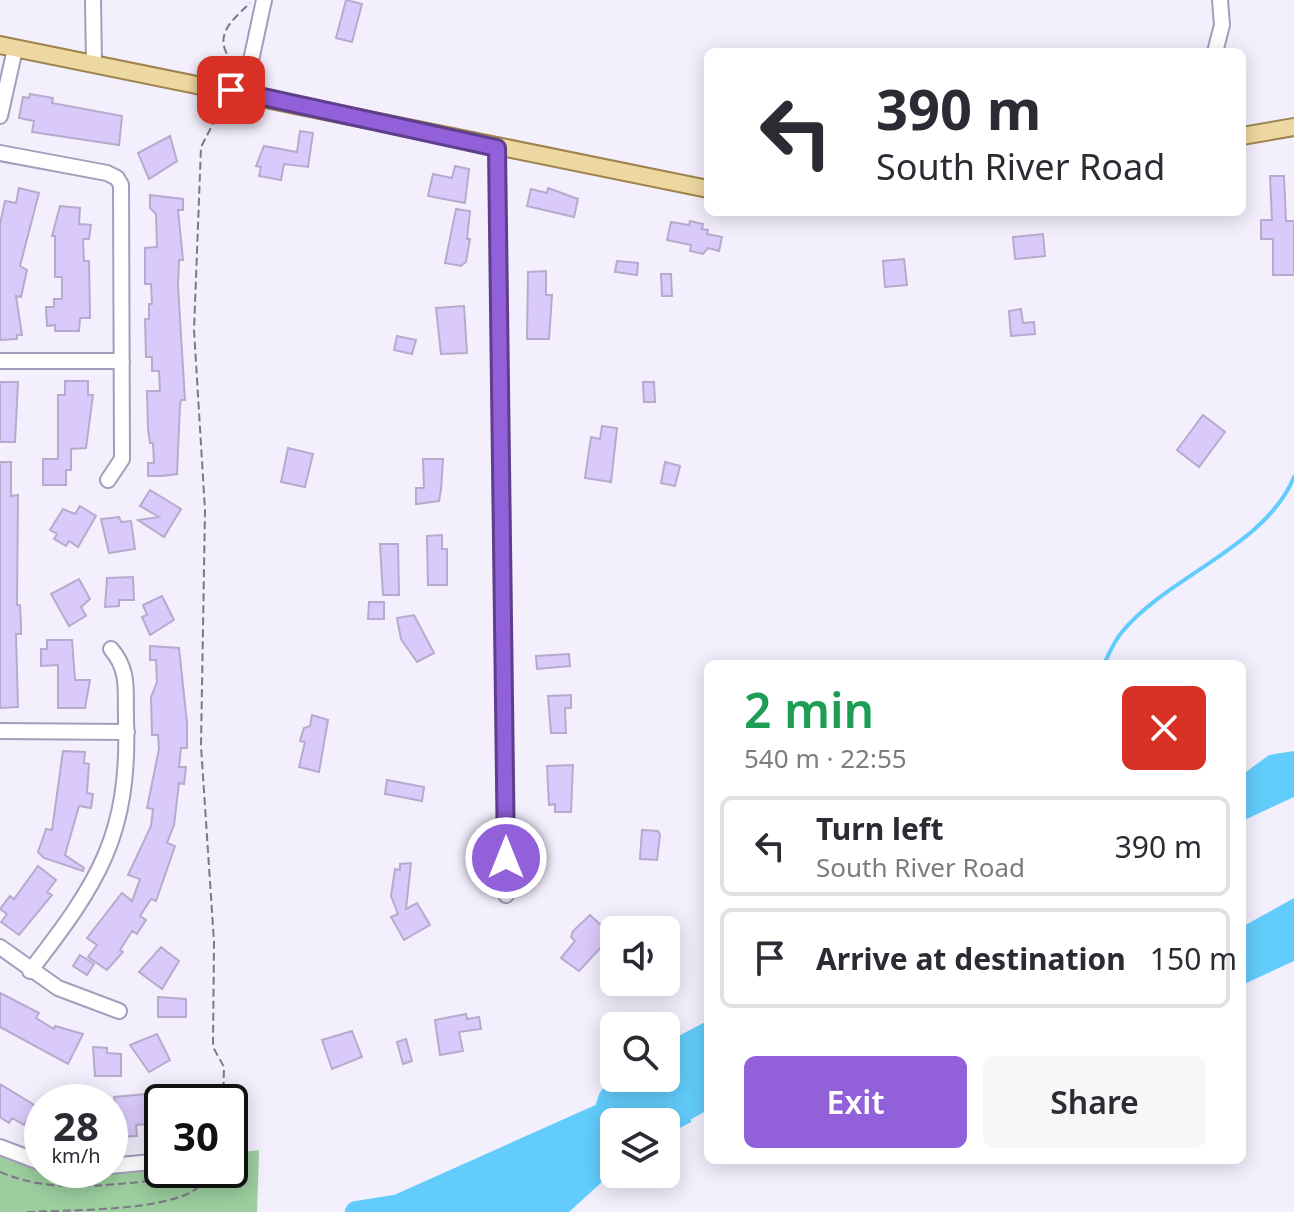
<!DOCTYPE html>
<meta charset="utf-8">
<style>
body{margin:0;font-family:"Noto Sans",sans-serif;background:#f7f7f7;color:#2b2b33;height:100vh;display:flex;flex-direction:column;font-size:30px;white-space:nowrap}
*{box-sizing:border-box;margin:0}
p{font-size:26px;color:#7c7c81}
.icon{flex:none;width:44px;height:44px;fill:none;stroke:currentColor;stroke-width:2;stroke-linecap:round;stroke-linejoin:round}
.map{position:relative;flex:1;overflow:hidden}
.drawer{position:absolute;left:704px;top:660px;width:542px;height:504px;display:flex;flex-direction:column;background:#fff;border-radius:12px;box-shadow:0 4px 20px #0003}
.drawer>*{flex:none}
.top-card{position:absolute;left:704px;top:48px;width:542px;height:168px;border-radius:12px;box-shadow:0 4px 20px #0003;background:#fff;color:#2b2b33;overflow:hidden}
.fabs{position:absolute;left:600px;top:916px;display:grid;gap:16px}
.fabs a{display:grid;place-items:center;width:80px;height:80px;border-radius:12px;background:#fff;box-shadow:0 4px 20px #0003;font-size:40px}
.speed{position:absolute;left:24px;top:1084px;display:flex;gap:16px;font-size:40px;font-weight:700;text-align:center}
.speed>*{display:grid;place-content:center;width:104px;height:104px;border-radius:50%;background:#fff;box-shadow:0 4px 20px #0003;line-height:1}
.speed small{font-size:20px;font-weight:400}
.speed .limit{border:4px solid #111;border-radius:12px;background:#fff;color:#111}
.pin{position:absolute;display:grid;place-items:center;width:68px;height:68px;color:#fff;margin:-34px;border-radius:16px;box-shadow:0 4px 12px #0006}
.me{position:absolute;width:88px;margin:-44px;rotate:0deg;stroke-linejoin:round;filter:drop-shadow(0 0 6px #0008)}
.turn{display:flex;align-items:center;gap:28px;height:168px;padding:0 40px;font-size:36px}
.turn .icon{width:104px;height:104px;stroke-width:2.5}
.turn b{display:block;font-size:56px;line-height:68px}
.round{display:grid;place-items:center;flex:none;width:84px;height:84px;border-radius:12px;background:#f7f7f7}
.head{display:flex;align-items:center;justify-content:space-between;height:136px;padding:0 40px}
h1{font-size:48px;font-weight:600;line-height:60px;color:#1e9e55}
.button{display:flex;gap:16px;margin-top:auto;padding:16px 40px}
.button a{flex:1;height:92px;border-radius:12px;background:#9260d9;color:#fff;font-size:32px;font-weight:600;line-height:92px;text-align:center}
.button a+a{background:#f7f7f7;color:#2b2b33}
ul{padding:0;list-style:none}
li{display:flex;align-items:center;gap:24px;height:100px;margin:0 16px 12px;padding:0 24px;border:4px solid #e1e1e2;border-radius:12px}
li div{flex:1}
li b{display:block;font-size:30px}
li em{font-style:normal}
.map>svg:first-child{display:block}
.green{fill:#9cce9f}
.water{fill:#62cdfc}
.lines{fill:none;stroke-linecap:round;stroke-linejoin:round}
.stream{stroke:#62cdfc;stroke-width:4}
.river{stroke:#62cdfc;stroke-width:22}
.building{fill:#dacafc;stroke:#b6abcc;stroke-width:2}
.minor-casing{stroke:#a69cbc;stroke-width:18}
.major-casing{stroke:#9d834c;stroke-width:20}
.path{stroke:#7d7885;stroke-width:2;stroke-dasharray:8 4;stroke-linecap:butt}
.minor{stroke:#fff;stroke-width:14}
.major{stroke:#eed8a1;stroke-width:16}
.route-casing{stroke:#5f3e8d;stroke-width:20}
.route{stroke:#9260d9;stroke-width:14}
</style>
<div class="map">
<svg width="1294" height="1212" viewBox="0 0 1294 1212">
<rect width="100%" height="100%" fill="#f4effd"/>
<!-- green -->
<path class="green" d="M0,1147L42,1163V1170H110L162,1161V1170H230V1154L259,1150L257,1212H0Z"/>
<!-- water -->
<path class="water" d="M1294,751V797L1242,821V775L1269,755Z
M1294,898V961L1242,985V927Z
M708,1033V1110L666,1133V1122H614V1171L569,1212H356L609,1099L625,1078H666V1055Z"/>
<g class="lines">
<!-- stream -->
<path class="stream" d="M1104,664C1109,654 1114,641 1122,632C1168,576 1266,546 1294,477
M666,1133L689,1121"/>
<!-- river -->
<path class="river" d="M666,1055L708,1033
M602,1122L609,1099L625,1078
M356,1212L393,1206"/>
</g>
<!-- building -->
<path class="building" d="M346,0L362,4L352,42L336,38Z
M30,94L53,98L52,103L122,116L119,145L32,132L34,121L19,118L23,97L29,98Z
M300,131L313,133L308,167L284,164L281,180L259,176L261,167L256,166L264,146L297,152Z
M170,136L177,161L149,179L138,153Z
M455,166L469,169L465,203L428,196L433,174L452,178Z
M1270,176H1284L1286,221H1294V275H1273V239H1261V220H1272Z
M19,188L39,193L20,266L27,270L21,297L16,296L22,335H17V339L0,340V224L5,201L16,203Z
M548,188L578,199L574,217L527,206L531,189L547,193Z
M150,195L183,199V210H178L183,260H179L178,286L185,400H181L180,405L177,474L162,476H148V463H154L153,443H150L148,429L147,391H160L159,371H152V357H146L145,319H149V304H152L151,284H145V248L157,247L156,214L150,208Z
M60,206L80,208L79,224L91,225L89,239H83L84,261H89L90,318H80L79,331H55V325L47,326L46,307H54V299H62V277H55V236H52Z
M456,209L470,211L467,239H470L466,262L461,266L445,263Z
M690,221L703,224L702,229L708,230L707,234L722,237L719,251L708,248L703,254L690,251L691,245L667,240L671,222L689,225Z
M1043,234L1045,256L1015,259L1013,237Z
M904,259L907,285L885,287L883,261Z
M617,261L638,263L637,275L615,272Z
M546,271V295H552L549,339H527L528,272Z
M661,274H671L672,296H662Z
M464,306L467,353L441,354L436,308Z
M1021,309L1023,323L1034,322L1035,334L1011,336L1009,311Z
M397,336L416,340L412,354L394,350Z
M65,381H88V395H93L86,448L71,449V470H66V485H43V459H58V395H65Z
M0,382H18L15,442H0Z
M643,382H654L655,402H644Z
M1203,415L1225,432L1199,467L1177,450Z
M602,426L617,428L611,482L585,478L591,437L600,439Z
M288,448L313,454L305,487L281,482Z
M423,459H443L441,490L439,501L416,504V488H424Z
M0,462H11V496L18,495L17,605H20L21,624V634H16L18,707L0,708Z
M665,462L680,466L675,486L661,483Z
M150,490L181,509L164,537L138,520L159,517L140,506Z
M80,506L96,516L78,547L69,541L66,546L54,539L57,534L50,530L63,509L75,514Z
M119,517L121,522L131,521L135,549L109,553L101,519Z
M442,535V549H447V585H428L427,536Z
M380,544H398L399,595H383Z
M133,577L134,600H119V606L105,607L107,578Z
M79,579L90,599L81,607L86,616L69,626L51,594Z
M162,596L174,620L150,635L142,617L147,615L143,605Z
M369,602H384V619H368Z
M414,615L434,653L417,662L401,639L397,618Z
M47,640H72L75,680H90L85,708H58V665L41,666V649H47Z
M150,646L179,648L187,723V748H181L179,767H186L184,784L179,783L174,825L167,843L175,846L156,901L151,899L140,916L146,920L137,934L132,931L120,950L123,952L107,970L88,957L97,945L87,938L122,893L132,901L140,879L128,875L151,826L153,809L147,808L159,749L158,735H152L151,697L157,682L156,660H150Z
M569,654L570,666L537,669L536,656Z
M571,695V708H565L566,733H551L548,696Z
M312,715L328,720L319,772L299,767L305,742L300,741L304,728L310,726Z
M63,751L85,752L84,763L89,764L87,793L93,794L91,808L79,806L65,855L84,868L83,871L44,858L38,852L46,829L52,830Z
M573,765L571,812H555V804L549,805L547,766Z
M387,780L424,787L422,801L385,794Z
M642,830L658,831L660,835L657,860L640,859Z
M411,863L406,909L417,903L430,925L404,940L391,917L398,914L391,896L395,869L400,870V864Z
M38,866L56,880L47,892L52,895L19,935L1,922L7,914L0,909L10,896L14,899Z
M590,915L602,926L606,921L617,930L579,971L561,958L575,941L571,937L573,931Z
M161,947L179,961L162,989L139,972Z
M80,955L94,964L87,975L73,966Z
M0,993L39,1013L36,1018L54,1029L55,1026L83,1034L68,1064L0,1027Z
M158,997L186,999V1017H158Z
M466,1014L467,1019L479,1017L481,1029L459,1032L463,1051L440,1055L435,1020Z
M352,1031L362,1057L332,1069L322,1040Z
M157,1034L170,1060L149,1072L130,1045Z
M406,1039L412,1061L403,1064L397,1042Z
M93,1047L107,1048V1053L121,1054V1076H95Z
M0,1084L36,1106L24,1125L12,1118L9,1123L0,1117Z
M146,1094L147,1101L162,1099V1123L136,1125L137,1136L118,1137V1132L110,1133V1110L116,1109L114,1097Z"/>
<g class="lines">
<!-- minor casing -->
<g class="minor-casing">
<path id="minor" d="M93,0L94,63
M1215,52L1222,25L1220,0
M244,93L264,0
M0,116L15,49
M497,148L506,895
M0,153L107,173L117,178L121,185L122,459L108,480
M0,361H122
M0,731L127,732
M0,947L58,988L119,1011
M30,971C99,882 130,835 126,719C125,691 130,671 111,649
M0,1147L42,1163
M110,1166L162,1161"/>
</g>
<!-- major casing -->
<g class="major-casing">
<path id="major" d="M0,45L708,189
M1242,136L1294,127"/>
</g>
<!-- path -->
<path class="path" d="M233,76C234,66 231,61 226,52C216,31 237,16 250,3
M223,1102L224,1067L213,1047L214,942L201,746L205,510L194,330L201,147L215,120L226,115L228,106
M0,1172C64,1199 126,1179 192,1179L194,1170
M27,1212C63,1210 177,1212 200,1185L196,1177"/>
<!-- minor -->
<use href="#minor" class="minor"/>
<!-- major -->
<use href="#major" class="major"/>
</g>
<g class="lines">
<!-- route casing -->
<g class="route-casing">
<path id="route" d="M231,90L497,148L506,858"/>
</g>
<!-- route -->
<use href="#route" class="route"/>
</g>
</svg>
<div class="fabs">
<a><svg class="icon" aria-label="sound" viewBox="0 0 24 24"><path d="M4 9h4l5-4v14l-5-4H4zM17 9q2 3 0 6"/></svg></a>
<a><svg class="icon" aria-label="search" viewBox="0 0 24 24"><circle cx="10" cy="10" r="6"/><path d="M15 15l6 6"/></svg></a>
<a><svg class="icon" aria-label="layers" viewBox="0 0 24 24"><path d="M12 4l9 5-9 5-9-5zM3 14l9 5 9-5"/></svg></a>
</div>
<div class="speed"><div>28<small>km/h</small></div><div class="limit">30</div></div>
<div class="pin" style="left:231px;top:90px;background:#d93025"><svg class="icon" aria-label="arrive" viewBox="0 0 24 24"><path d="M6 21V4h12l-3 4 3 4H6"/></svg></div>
<svg class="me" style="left:506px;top:858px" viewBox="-20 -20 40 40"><circle r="17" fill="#9260d9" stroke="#fff" stroke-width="3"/><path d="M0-11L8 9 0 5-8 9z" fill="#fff"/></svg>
<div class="top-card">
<div class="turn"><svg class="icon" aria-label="left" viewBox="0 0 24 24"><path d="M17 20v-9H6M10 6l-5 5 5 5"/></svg><div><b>390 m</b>South River Road</div></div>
</div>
<section class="drawer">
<div class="head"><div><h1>2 min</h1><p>540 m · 22:55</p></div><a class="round" style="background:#d93025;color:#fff"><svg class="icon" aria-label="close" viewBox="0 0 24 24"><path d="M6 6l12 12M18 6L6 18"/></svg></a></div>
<ul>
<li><svg class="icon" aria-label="left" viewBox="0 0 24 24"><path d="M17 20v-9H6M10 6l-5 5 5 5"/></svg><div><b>Turn left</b><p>South River Road</p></div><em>390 m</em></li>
<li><svg class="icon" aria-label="arrive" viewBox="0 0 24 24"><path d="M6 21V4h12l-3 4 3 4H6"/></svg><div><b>Arrive at destination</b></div><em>150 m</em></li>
</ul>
<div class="button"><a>Exit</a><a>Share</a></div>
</section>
</div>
